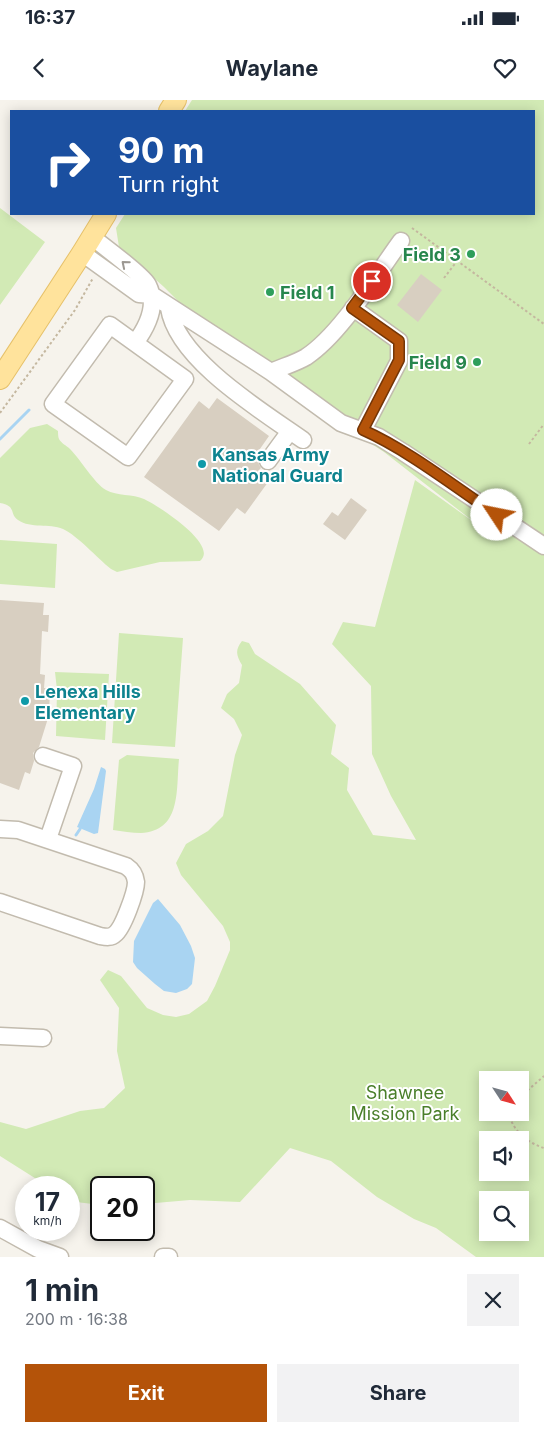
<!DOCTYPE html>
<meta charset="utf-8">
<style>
body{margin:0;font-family:Inter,sans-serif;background:#f2f2f3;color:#1f2937;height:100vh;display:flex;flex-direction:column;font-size:19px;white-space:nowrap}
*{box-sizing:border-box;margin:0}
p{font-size:16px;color:#747a83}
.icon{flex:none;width:28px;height:28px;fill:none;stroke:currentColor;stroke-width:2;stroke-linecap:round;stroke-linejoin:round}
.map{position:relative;height:1157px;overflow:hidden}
.drawer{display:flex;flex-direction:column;background:#fff;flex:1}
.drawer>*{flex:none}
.guide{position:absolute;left:10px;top:10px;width:525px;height:105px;border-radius:0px;box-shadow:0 2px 12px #0003;background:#1a4fa0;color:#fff;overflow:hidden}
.needle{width:32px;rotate:126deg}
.tools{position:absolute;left:479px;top:971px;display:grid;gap:10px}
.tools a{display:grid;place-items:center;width:50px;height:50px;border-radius:0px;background:#fff;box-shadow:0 2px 12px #0003;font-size:25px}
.speed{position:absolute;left:15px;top:1076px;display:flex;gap:10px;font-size:25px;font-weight:700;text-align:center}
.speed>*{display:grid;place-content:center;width:65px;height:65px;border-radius:50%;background:#fff;box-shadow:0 2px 12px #0003;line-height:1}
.speed small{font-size:12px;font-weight:400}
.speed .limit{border:2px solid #111;border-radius:8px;background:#fff;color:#111}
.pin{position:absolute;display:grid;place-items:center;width:42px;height:42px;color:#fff;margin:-21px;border:2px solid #fff;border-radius:50%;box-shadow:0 1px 5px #0007}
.me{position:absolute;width:55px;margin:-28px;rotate:304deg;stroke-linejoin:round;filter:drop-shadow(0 0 4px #0008)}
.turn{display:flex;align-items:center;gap:18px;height:105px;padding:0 25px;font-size:22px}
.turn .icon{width:65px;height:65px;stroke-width:2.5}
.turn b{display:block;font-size:35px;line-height:42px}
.round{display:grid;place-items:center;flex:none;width:52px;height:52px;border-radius:0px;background:#f2f2f3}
.headline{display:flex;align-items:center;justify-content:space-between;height:85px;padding:0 25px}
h1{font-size:30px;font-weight:700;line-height:38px}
.primary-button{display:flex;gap:10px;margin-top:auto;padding:10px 25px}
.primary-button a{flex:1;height:58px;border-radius:0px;background:#b45309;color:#fff;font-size:20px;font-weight:700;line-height:58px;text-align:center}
.primary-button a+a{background:#f2f2f3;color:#1f2937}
.status{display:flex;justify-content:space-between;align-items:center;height:35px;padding:0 25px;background:#fff;direction:ltr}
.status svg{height:14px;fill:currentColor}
header{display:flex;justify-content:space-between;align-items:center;height:65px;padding:0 25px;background:#fff;font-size:22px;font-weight:700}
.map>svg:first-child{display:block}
.green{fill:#d2eab5;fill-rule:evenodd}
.water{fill:#a9d4f2}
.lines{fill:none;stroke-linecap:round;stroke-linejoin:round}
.stream{stroke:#a9d4f2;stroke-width:3}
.building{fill:#d8cfc1}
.minor-casing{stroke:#c2bbae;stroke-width:19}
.major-casing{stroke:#e6c16a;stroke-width:22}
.path{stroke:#c4b79f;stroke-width:2;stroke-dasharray:2.5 2.5;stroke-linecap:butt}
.minor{stroke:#fff;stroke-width:16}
.major{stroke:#ffe39c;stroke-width:20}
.oneway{stroke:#9c9892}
.route-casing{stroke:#753606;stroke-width:12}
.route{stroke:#b45309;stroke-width:9}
.leisure-dot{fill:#2e9e5b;stroke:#fff;stroke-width:2}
.culture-dot{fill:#0f9aa8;stroke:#fff;stroke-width:2}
.labels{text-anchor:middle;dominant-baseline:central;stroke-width:4;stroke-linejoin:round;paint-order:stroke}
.leisure-label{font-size:18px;font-weight:bold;fill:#27864d;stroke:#fff;text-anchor:end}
.culture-label{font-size:18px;font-weight:bold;fill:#0d838f;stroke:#fff;text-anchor:start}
.park-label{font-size:18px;fill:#4a7f2a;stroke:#fff}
</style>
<div class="status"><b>16:37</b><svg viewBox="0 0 49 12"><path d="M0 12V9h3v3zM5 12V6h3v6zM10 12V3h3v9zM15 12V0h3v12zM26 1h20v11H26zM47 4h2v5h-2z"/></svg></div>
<header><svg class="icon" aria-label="back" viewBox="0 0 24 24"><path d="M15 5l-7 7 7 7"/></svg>Waylane<svg class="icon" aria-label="heart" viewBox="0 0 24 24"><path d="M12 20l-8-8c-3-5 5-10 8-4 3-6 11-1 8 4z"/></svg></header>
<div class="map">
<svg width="544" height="1157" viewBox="0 0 544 1157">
<rect width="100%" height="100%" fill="#f6f3ec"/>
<!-- green -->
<path class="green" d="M192,0H544V1157H476L436,1128L414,1119L377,1097L331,1061L290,1048L240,1102L190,1100L144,1104V1088H101V1105L76,1102L69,1098V1088L49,1087L0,1056V1022L26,1029L80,1011L104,1008L125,988L117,951L119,908L100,880L108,870L121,876L147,908L163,915L176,917L189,914L207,901L215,886L230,850V842L223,826L181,775L176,763L186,744L208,731L223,716L235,655L242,635L234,619L221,608L227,594L239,583L242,565C236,555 235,550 242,541L249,543L255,554L300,584L336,625L331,654L349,668L347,690L373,735L416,740L391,696L372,654L371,586L332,544L343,522L375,527L415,380L478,425L384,352L258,271L193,216L164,187L119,147L116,128L125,114H534V11H185ZM488,980H520V1012H488ZM488,1040H520V1072H488ZM488,1100H520V1132H488Z
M0,108L45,142L0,205Z
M47,324L58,331C58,333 58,337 59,339C61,343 67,346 70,349C81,360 94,383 106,390C117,396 133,394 144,399C157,405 220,445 200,461L160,462L117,472L111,469C97,458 78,436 63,429C49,423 31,429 18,420C9,414 17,406 0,403V358L30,328Z
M0,440L57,444L55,488L0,484Z
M119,533L183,538L175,647L112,643Z
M55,572L109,574L105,640L56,636L57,590Z
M127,655L179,659C176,689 182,731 141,733C132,733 122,731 113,730L119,660Z"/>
<!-- water -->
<path class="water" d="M101,667L105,669L106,671L98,733L94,734L77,727L94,689Z
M158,799L180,825L191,846L195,858L192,884L187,889L176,893L164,891L155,884L137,868L133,862L134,841L153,803Z"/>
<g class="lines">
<!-- stream -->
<path class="stream" d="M0,339L29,310
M76,735L80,729"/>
</g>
<!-- building -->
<path class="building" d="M421,174L442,190L418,222L397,205Z
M217,298L269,336L255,356L258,359L259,365L261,368L259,370L271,378L245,414L237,408L219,431L144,377L199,301L209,309Z
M351,398L367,410L345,440L323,424L332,412L338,416Z
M0,500L44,503L43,515H49L48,532L42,531L40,574L45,575L44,588H50L49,615L39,647L33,653L34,661L30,674L25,672L19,690L0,683Z"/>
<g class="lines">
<!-- minor casing -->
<g class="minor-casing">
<path id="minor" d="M92,137C102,145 144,176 148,185C158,205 147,227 135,243L185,279L128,357L53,304L110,225L135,243
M82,153L139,194L152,195L271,272L341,323L379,337L403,352L544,446
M169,208C177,260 262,311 303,340
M353,208L399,241V261L363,330
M271,272C282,267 296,263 306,257C341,234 376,175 401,141
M268,361L290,331
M43,656L73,666L48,739
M0,729L18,730L126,766C132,770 135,774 136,782C136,792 123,828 115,834C111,838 106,837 100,836L0,802
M0,936L43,938
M0,1128L38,1149L60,1157
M163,1157H169"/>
</g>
<!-- major casing -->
<g class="major-casing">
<path id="major" d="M169,11L176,0
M0,279L82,153L106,114"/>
</g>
<!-- path -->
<path class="path" d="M412,128L544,224
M444,178L457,161
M0,313L75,210L93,178
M529,344L544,324
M520,997L544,976
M509,1012C511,1030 528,1043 544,1048"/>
<!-- minor -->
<use href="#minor" class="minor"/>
<!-- major -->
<use href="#major" class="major"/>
</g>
<!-- one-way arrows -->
<defs><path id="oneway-chevron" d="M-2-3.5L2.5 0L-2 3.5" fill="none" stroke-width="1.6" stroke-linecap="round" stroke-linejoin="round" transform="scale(1.25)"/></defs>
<use class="oneway" href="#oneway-chevron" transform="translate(125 164) rotate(-140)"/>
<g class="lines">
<!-- route casing -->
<g class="route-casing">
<path id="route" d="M372,181L352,208L399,241V260L363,330C408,350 455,387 497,415"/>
</g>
<!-- route -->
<use href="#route" class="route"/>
</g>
<!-- markers -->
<g class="leisure-dot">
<circle cx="471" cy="154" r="5"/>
<circle cx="270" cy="192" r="5"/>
<circle cx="477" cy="262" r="5"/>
</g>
<g class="culture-dot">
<circle cx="202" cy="364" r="5"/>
<circle cx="25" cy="601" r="5"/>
</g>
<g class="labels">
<!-- leisure labels -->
<g class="leisure-label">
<text x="461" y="154">Field 3</text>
<text x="280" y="192" text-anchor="start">Field 1</text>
<text x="467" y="262">Field 9</text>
</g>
<!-- culture labels -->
<g class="culture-label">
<text x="212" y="354">Kansas Army<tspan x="212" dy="21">National Guard</tspan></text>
<text x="35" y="591">Lenexa Hills<tspan x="35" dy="21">Elementary</tspan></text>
</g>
<!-- park labels -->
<g class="park-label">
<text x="405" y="992">Shawnee<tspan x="405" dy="21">Mission Park</tspan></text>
</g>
</g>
</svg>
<div class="tools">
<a><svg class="needle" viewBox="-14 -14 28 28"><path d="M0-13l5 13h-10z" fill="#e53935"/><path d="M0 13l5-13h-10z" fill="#747a83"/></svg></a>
<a><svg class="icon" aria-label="sound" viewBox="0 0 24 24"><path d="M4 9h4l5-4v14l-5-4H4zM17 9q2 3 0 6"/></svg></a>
<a><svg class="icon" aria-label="search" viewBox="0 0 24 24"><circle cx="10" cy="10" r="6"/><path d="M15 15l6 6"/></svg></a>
</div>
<div class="speed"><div>17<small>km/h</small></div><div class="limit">20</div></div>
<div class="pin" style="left:372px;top:181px;background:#d93025"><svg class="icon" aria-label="arrive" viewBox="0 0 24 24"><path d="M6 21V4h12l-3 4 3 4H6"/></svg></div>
<svg class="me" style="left:497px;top:415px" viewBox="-20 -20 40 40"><circle r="19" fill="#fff"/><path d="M0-13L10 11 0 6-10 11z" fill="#b45309"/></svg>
<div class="guide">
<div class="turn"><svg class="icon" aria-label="right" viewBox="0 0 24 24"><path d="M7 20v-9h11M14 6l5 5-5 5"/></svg><div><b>90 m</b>Turn right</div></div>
</div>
</div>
<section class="drawer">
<div class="headline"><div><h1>1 min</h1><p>200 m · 16:38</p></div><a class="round"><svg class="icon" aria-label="close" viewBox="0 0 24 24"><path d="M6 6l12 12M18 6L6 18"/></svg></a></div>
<div class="primary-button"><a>Exit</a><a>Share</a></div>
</section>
